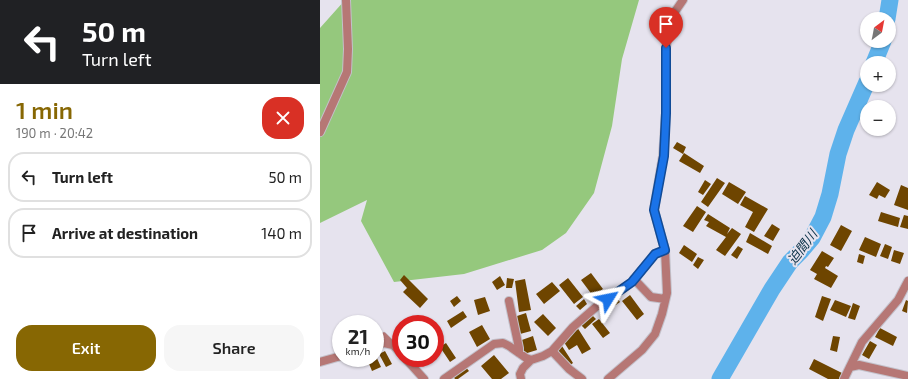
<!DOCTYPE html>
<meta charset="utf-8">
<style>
body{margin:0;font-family:"Exo 2","Noto Sans JP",sans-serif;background:#f6f6f6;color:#222;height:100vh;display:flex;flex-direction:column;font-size:15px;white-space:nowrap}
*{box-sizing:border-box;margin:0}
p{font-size:13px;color:#767676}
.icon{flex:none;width:22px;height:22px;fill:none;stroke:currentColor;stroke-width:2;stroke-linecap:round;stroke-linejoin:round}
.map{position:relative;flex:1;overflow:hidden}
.sheet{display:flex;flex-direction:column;background:#fff;width:320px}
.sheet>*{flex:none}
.top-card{background:#202124;color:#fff;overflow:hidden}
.needle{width:26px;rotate:32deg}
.buttons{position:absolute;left:540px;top:12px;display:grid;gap:8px}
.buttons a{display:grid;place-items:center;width:36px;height:36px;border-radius:50%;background:#fff;box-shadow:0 1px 3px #0004;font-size:20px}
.speed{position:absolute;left:12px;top:315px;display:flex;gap:8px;font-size:20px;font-weight:700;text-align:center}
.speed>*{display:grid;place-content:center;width:52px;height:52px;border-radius:50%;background:#fff;box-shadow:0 1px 3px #0004;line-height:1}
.speed small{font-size:10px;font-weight:400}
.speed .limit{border:6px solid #d22;background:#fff;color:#111}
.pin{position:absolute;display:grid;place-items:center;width:34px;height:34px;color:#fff;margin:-41px -17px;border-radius:50% 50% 50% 0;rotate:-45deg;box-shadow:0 0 4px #0007}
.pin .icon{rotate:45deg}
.me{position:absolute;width:44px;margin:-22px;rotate:55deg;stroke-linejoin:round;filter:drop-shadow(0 0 3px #0008)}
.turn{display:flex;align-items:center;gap:14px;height:84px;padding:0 16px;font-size:18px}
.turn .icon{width:52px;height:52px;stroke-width:2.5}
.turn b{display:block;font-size:28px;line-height:34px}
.round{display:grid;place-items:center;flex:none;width:42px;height:42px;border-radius:16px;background:#f6f6f6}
.overview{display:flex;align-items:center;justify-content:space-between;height:68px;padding:0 16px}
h1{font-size:24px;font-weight:600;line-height:30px;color:#876703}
.cta{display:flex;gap:8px;margin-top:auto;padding:8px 16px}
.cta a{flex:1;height:46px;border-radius:16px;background:#876703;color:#fff;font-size:16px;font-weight:600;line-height:46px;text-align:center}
.cta a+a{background:#f6f6f6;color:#222}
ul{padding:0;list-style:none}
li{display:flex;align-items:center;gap:12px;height:50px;margin:0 8px 6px;padding:0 8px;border:2px solid #e0e0e0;border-radius:16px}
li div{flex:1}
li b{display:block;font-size:15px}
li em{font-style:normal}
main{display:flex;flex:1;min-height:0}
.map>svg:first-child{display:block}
.forest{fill:#95c87d}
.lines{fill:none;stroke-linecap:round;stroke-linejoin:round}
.river{stroke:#5eb2eb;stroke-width:17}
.building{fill:#6e4500}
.lane-casing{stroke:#c3c1ca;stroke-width:6}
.street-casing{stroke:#c3c1ca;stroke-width:10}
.lane{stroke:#b67775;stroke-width:5}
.street{stroke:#b67775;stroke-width:8}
.route-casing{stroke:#114b97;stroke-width:10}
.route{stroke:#1a73e8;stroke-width:7}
.labels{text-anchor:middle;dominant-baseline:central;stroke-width:4;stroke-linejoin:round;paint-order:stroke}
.water-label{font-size:13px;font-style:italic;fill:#092f46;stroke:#e6e3ee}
</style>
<main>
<section class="sheet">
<div class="top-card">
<div class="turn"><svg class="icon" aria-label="left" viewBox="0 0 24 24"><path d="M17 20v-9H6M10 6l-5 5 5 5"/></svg><div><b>50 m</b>Turn left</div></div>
</div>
<div class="overview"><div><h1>1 min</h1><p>190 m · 20:42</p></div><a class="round" style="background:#d93025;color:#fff"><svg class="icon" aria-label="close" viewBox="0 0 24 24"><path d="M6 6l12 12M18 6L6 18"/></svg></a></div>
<ul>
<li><svg class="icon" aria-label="left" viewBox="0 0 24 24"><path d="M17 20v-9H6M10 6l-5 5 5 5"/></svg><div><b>Turn left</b></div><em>50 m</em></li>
<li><svg class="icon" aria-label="arrive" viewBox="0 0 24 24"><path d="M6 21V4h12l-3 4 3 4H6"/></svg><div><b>Arrive at destination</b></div><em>140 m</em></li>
</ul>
<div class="cta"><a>Exit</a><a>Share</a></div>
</section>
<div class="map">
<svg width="588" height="379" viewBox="0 0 588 379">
<rect width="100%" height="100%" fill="#e6e3ee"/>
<!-- forest -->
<path class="forest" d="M25,0H319L302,59L292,126L274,193L246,233L222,250L144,274L74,282L41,221L47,200L0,223V28Z"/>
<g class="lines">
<!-- river -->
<path class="river" d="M567,19L570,0
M554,63L563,41
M400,379L452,289L470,262L481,251L492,238L503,217L510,194L518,154L526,130L547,82"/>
</g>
<!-- building -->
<path class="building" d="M357,142L366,147L363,154L353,148Z
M364,153L384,166L380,173L359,161Z
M397,178L405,183L388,207L381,202Z
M385,180L391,184L383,195L378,192Z
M409,182L426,192L418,204L402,194Z
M557,182L570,190L565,198L559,195L557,199L549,195Z
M581,185L588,188V210L574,205Z
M425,196L448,209L434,232L425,227L433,212L420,205Z
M377,206L386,212L373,232L363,226Z
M561,212L580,218L578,227L558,221Z
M388,214L410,228L407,234L412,228L421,234L405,256L396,250L406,237L386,226L389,222L384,220Z
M584,215L588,216V229L580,227Z
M452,224L460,229L453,241L444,236Z
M521,225L532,231L521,251L510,245Z
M430,233L452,246L448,254L426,242Z
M545,237L561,244L556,257L539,250Z
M565,244L572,247L568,259L560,256Z
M364,245L377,254L372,262L359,253Z
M418,246L423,249L417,259L411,255Z
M574,250L584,253L580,264L571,261Z
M502,251L514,258L508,267L506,266L505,268L518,276L511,288L494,279L497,274L490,270Z
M539,254L545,256L543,264L537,262Z
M378,257L384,260L378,269L373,265Z
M271,273L283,289L273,296L261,280Z
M84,275L108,299L100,308L83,292L87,288L80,280Z
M180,276L185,285L177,290L172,282Z
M187,278L194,279L192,288H186Z
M248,278L263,297L254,304L239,285Z
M205,279L211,310L199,312L195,281Z
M232,282L240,291L224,304L216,294Z
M294,294L300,302L285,313L279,305Z
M310,295L324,314L317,320L302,301Z
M137,296L141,301L134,307L130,301Z
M502,296L511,299L503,321L495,317Z
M165,297L170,311L158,315L154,300Z
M264,299L267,304L260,310L256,306Z
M515,300L531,306L526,317L510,310Z
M586,300L588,301L587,313L582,311Z
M533,303L540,306L535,320L528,318Z
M143,311L147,317L131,328L127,321Z
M269,312L276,319L265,329L258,322Z
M206,313L211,331L200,334L194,317Z
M223,314L236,328L228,336L214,322Z
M279,319L290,333L283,338L272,324Z
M162,325L170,339L157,347L149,332Z
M257,327L271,349L262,354L257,345L249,350L242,339Z
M560,328L577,337L573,346L555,337Z
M213,336L217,350L204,354L199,341Z
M513,336L520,337L517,352L510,350Z
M550,341L557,345L549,359L542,355Z
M126,343L136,358L130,362L120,347Z
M242,346L253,363L246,368L234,351Z
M65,351L72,364L66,367L59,354Z
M55,354L61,367L52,371L47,359L55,358Z
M174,355L189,373L181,379H172L161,366Z
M494,359L522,373L519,379H508L489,369Z
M144,365L149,371L138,379H135L132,375Z"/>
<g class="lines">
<!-- lane casing -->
<g class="lane-casing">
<path id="lane" d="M64,335L73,344"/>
</g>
<!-- street casing -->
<g class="street-casing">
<path id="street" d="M0,132L27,72L28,49L26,0
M314,279L331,297L345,299
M189,301L199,348V353
M55,345L64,343L73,345L81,353
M232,351L249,369L262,379
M85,358L104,379
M0,362L21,356
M530,367L539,365L588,376
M124,379L174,344L183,343L189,346L206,358L211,360L223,356L232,351L253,327L276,307L312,282L335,254L345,250
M201,379L200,374L203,368L211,360
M288,379L322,350L335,334L342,314L347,293L345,250L334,210L343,156L346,113V48L349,26L352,16L363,0
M524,379L542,342L578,300L588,281"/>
</g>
<!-- lane -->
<use href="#lane" class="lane"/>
<!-- street -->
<use href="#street" class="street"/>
</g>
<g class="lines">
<!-- route casing -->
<g class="route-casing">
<path id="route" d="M288,299L312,282L335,254L345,250L334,210L344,156L346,113V48"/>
</g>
<!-- route -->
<use href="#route" class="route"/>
</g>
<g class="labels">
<!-- water labels -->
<g class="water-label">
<text transform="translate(482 247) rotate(-53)">迫間川</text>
</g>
</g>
</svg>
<div class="buttons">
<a><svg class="needle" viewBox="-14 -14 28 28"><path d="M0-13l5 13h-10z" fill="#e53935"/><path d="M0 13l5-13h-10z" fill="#767676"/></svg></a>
<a>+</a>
<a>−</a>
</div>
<div class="speed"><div>21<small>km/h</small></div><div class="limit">30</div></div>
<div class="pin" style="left:346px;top:48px;background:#d93025"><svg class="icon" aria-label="arrive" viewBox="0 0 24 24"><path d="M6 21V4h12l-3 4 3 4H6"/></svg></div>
<svg class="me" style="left:288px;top:299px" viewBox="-20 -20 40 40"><path d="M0-17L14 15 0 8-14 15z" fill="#1a73e8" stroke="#fff" stroke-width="4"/></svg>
</div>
</main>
